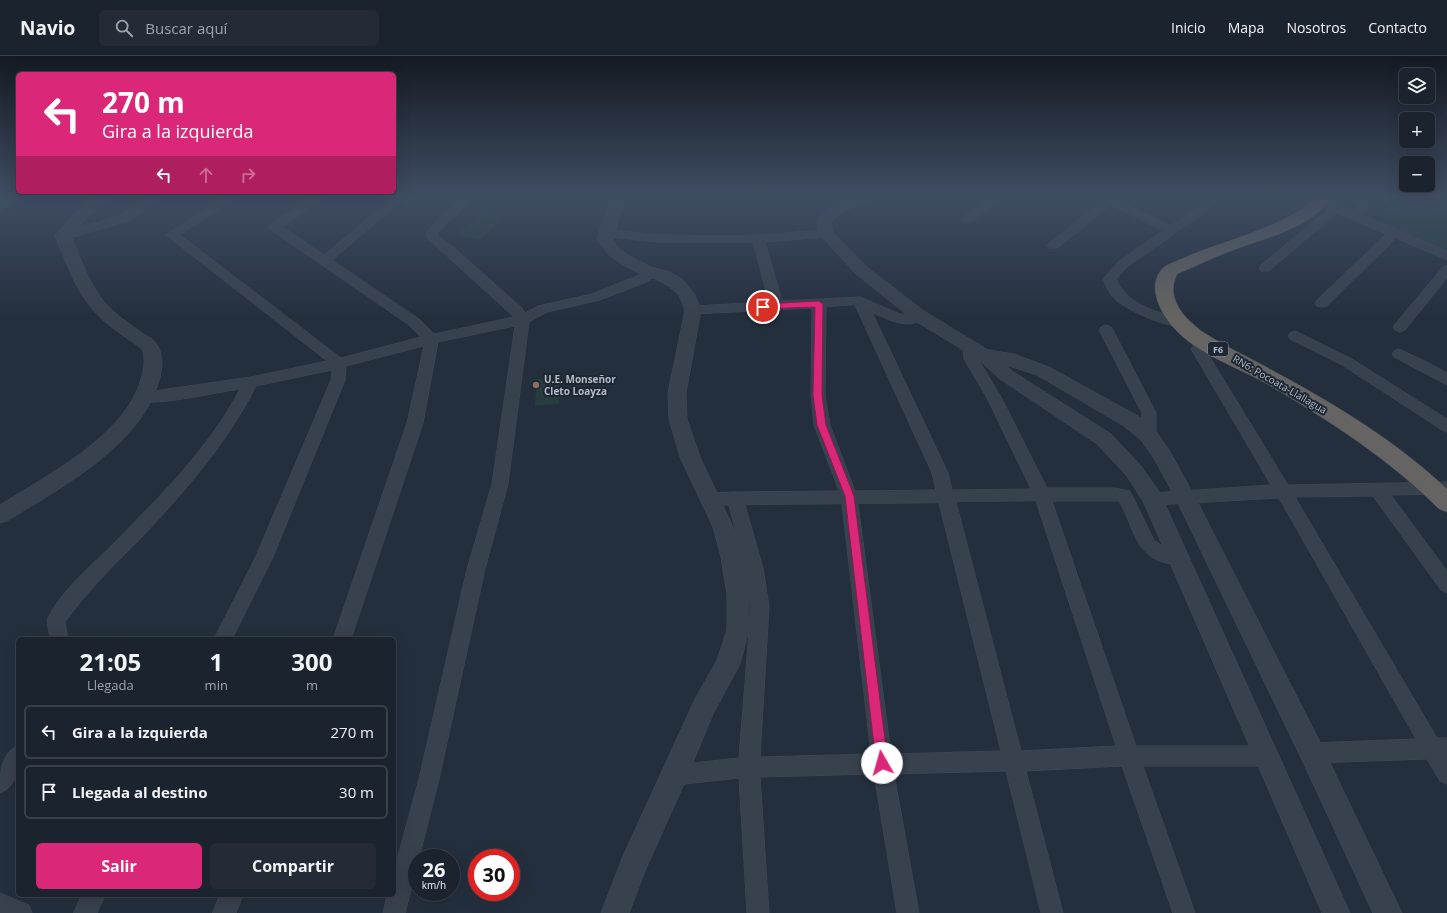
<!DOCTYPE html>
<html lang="es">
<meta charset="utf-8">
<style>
body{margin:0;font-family:"Open Sans",sans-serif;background:#242b36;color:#f1f3f6;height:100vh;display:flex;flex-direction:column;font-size:15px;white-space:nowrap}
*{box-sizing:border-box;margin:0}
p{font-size:13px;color:#a0a4aa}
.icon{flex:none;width:22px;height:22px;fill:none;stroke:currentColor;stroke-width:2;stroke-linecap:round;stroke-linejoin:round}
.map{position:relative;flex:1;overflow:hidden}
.details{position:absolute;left:16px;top:581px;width:380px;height:260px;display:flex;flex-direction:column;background:#1b232e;border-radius:6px;box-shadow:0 4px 16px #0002,0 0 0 1px #39404a}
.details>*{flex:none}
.guide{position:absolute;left:16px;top:16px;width:380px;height:122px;border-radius:6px;box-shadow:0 4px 16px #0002,0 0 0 1px #39404a;background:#db2777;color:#fff;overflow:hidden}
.tools{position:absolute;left:1399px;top:12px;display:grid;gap:8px}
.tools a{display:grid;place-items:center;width:36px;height:36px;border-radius:6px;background:#1b232e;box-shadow:0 4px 16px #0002,0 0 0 1px #39404a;font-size:20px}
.speed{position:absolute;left:408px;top:793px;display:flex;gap:8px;font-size:20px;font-weight:700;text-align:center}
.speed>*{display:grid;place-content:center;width:52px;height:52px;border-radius:50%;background:#1b232e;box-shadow:0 4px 16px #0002,0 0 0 1px #39404a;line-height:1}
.speed small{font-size:10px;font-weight:400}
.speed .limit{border:6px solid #d22;background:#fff;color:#111}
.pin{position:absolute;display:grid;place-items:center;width:34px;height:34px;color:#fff;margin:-17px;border:2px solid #fff;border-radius:50%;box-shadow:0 1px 4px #0007}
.me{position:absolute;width:44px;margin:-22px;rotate:353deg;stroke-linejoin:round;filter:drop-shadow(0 0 3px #0008)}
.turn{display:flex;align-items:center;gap:14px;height:84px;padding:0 20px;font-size:18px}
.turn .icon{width:52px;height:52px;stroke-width:2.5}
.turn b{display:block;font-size:28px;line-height:34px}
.lanes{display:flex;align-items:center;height:38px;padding:0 20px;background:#0003;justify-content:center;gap:20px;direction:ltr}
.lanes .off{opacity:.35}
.eta{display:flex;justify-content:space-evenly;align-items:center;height:68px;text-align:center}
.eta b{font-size:24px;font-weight:700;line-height:28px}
.cta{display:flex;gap:8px;margin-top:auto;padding:8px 20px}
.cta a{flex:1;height:46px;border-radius:6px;background:#db2777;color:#fff;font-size:16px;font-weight:700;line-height:46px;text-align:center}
.cta a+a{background:#242b36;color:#f1f3f6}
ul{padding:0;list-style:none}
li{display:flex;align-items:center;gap:12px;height:54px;margin:0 8px 6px;padding:0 12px;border:2px solid #39404a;border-radius:6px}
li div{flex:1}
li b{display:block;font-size:15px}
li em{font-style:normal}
header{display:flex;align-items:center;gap:24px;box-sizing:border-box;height:56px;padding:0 20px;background:#1b232e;border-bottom:1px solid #39404a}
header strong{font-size:19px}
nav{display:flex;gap:22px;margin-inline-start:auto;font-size:14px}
.search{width:280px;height:36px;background:#242b36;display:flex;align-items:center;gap:10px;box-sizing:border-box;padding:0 14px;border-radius:6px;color:#a0a4aa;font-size:15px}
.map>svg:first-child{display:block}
.green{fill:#263c3f}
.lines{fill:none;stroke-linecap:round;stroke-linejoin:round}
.minor-casing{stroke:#414a57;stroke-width:1}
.tertiary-casing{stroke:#414a57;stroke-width:1}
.trunk-casing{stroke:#434c59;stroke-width:1}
.minor{fill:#38414e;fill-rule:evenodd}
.tertiary{fill:#38414e;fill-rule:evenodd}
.trunk{fill:#656462;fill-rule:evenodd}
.route{fill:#db2777;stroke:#8e194d}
.education-dot{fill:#8d6e63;stroke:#1d2633;stroke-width:1.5}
.labels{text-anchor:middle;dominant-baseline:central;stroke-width:4;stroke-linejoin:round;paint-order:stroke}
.shield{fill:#1d2633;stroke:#878f9c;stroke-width:1}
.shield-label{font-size:9px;font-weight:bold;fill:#b4bcc9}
.poi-label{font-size:10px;font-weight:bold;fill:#b4bcc9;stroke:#1d2633;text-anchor:start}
.street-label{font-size:10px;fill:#b4bcc9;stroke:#1d2633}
</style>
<header>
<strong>Navio</strong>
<div class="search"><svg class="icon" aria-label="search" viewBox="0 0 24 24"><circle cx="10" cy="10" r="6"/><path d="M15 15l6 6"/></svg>Buscar aquí</div>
<nav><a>Inicio</a><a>Mapa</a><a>Nosotros</a><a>Contacto</a></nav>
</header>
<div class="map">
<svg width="1447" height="857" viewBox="0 0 1447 857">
<rect width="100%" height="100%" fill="#242f3e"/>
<!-- green -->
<path class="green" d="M1400,141L1447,142V196L1377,167L1382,157Z
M484,155L505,160L479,184L457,178Z
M561,321L559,348L535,350L537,323Z"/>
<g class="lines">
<!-- minor casing -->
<g class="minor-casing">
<path id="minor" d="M10,141H24L0,155V147Z
M149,141H163L128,165L63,184L59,183L57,180L59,177L110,163L120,159Z
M224,141H238L180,179L341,302L421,281L409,269L271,174L269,171L271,168L311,141H324L283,171L324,199L393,141H406L332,204L419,263L434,278L514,261L427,182L426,177L442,159L465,141H478L450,164L438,177L439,181L453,191L522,252L525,257L538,250L592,238L639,219L647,213H655L657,216L649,225L600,244L547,256L529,266L508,428L485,513L439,723L419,802H417V811L405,857H383L387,839H394V815L419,723L467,513L492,428L515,270L438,286L423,367L351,583H333L407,367L424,290L346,310L345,324L273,501L232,583H214L256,500L331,324L332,314L256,330C227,387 186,434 143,480C116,507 88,534 65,566L68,583H50L47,564C59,537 90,511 111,490C158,442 208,394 240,333C218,336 158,350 140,345L138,341L140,337L251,321L327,305L166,179Z
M990,141H1003L972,166H964L962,163L964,160Z
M1098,141H1119L1118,144L1171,170L1212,141L1225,142L1127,211L1116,223C1129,251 1158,256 1186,264L1188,267L1186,270C1171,274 1128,255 1116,244C1109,238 1107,231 1103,223L1119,205L1163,175L1111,149L1057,192H1049L1047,189L1102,145Z
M1363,141H1374L1362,159L1447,195V204L1396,182L1327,250L1322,251L1317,250L1315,247L1317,244L1386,178L1337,157L1269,215H1261L1259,212L1261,209L1328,153L1318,148L1316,146L1318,144H1326L1353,155Z
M607,173C623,175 639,177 656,178C712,182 769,180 826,173L830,174L832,177L830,180L826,181L765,186L782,245L860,241L900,258L909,259L918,255L923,256L925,259C913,277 886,263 872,256L948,417L952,434L1031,433L987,342L964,303L963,291L965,288L970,286L975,288L977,291L978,303L1001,341L1047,432H1114L1130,435L1154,484L1167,493L1184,496L1187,501L1184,506C1176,509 1168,508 1160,505C1134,496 1132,466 1119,445H1052L1136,690H1266L1273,693L1276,700L1273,707L1266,710H1143L1195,857H1173L1122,710L1026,715L1063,857H1041L1006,715L894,718L919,857H897L874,718L760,721L769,857H747L739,722L675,729L668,726L665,719L668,712L675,709L739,702L751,551L745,512L729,449H709L703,448L701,443L703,438L709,437L735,436L839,435L814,369L811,339L812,252L693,258L688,257L686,254L688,251L693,250L769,246L753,186H656L603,180L601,177L603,174ZM855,249L932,417L936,434L855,435L830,369L825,339L826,251ZM1036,445L1116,690L1021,695L956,446ZM939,447L1001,695L891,698L858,448ZM842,448L871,698L760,701L769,551L763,512L745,449Z
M1447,210V222L1405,274L1400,276L1395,274L1393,271L1395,268L1443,211Z
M1106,269L1111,271L1113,274L1156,357V379L1153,383L1148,385L1143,383L1140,379L1142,357L1099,274L1101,271Z
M1295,275L1352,303L1447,363V376L1442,374L1342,309L1290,283L1288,280L1290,277Z
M1203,280L1208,282L1210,285L1205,293L1288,429L1447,426V438L1391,439L1447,515V537L1441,534L1373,440L1295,441L1437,682H1447V728L1440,725L1427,703L1312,707L1305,704L1302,697L1305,690L1312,687L1416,683L1279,442L1153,449L1147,448L1145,443L1147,438L1153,437L1271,429L1191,293L1198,282Z
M1399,293L1427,306L1447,317V329L1394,301L1392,298L1394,295Z
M18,689C18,707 20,729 0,737C0,718 0,698 18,689Z
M0,837L29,849L32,857H0Z
M82,839H105L97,857H74Z
M220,839H243L236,857H213Z"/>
</g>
<!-- tertiary casing -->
<g class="tertiary-casing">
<path id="tertiary" d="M96,141H114L87,161L71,180C82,205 91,235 112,254C122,263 134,271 145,279C149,281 153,283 155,286C163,296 163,309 160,321C143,389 63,430 7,465L0,467V449C46,420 126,379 141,323C144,313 146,304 142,293C128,282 111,273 98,259C76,238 67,207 55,180L72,160Z
M611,141H625L613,184L619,193L635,203L651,211L670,216L682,223L694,237L701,254L686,337L687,363L700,401L733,471L743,501L749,538V574L740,608L713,658L684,728L645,815L629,857H601L623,800L695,643L717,604L727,574V538L721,501L713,471L680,401L669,363L668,337L685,254L679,239L670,231L658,224L639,217L623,209L609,199L597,184Z
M854,141H878L876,144C860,149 843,153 831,166L833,176L868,212L924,255L988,294L1014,298L1049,311L1138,360L1155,374L1169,394L1195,441L1321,688L1402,857H1373L1303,706L1176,443L1155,404L1141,384L1124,370L1037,319L1006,309L1012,315L1111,378L1141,410L1160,437L1350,857H1322L1144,447L1127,420L1097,388L1000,323L978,303L912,263L856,218L821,180L818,177L817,165L828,153Z"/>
</g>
<!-- trunk casing -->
<g class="trunk-casing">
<path id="trunk" d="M1315,141H1332C1310,173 1267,181 1233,194C1214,201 1196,210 1177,218C1165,243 1185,263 1203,276C1227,292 1253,303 1277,317C1338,350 1397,386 1447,433V456L1439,453C1389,403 1330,365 1269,329C1238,311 1198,299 1174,272C1160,257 1146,229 1163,212C1169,207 1181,204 1188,200C1221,186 1294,168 1315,141Z"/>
</g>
<!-- minor -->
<use href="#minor" class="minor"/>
<!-- tertiary -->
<use href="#tertiary" class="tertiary"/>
<!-- trunk -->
<use href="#trunk" class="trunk"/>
</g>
<!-- sky -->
<linearGradient id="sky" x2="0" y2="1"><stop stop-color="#141a22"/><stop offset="0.54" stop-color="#3f4d63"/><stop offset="1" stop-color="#3f4d63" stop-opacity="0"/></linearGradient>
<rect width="1447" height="261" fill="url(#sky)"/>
<!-- route -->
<path class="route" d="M819,245L823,248L822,339L826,369L854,440L888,707L886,711L882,713L878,711L876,707L845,440L817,369L813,339L815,251L763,253L759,251L763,248Z"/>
<!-- markers -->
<circle class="education-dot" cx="536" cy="329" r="4"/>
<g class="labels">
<!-- shield labels -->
<rect class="shield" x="1208" y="286" width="20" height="14" rx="3"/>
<g class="shield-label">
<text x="1218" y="293">F6</text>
</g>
<!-- poi labels -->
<g class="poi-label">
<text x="544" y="323">U.E. Monseñor<tspan x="544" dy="12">Cleto Loayza</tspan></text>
</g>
<!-- street labels -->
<g class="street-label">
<text transform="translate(1280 328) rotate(30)">RN6: Pocoata-Llallagua</text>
</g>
</g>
</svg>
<div class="tools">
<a><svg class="icon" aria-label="layers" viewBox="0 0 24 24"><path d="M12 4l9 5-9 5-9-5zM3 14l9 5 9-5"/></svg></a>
<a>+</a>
<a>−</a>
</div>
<div class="speed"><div>26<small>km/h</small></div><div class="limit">30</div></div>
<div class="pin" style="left:763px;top:251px;background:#d93025"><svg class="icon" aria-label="arrive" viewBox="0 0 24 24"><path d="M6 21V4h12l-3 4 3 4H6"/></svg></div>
<svg class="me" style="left:882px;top:707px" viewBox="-20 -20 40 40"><circle r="19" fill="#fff"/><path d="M0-13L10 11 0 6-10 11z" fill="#db2777"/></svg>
<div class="guide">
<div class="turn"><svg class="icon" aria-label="left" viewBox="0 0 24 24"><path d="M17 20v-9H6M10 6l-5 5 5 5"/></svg><div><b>270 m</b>Gira a la izquierda</div></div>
<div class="lanes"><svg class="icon" aria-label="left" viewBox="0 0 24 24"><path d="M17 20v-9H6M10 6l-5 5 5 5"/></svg><svg class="icon off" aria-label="ahead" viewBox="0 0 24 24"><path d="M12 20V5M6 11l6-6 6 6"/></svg><svg class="icon off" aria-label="right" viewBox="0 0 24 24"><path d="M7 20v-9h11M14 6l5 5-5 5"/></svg></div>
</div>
<section class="details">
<div class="eta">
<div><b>21:05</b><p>Llegada</p></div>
<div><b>1</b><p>min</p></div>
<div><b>300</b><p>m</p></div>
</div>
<ul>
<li><svg class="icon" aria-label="left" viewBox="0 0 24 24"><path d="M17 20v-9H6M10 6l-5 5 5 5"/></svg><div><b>Gira a la izquierda</b></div><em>270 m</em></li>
<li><svg class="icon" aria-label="arrive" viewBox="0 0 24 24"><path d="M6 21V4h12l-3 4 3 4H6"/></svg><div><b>Llegada al destino</b></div><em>30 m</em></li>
</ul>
<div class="cta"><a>Salir</a><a>Compartir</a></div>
</section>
</div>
